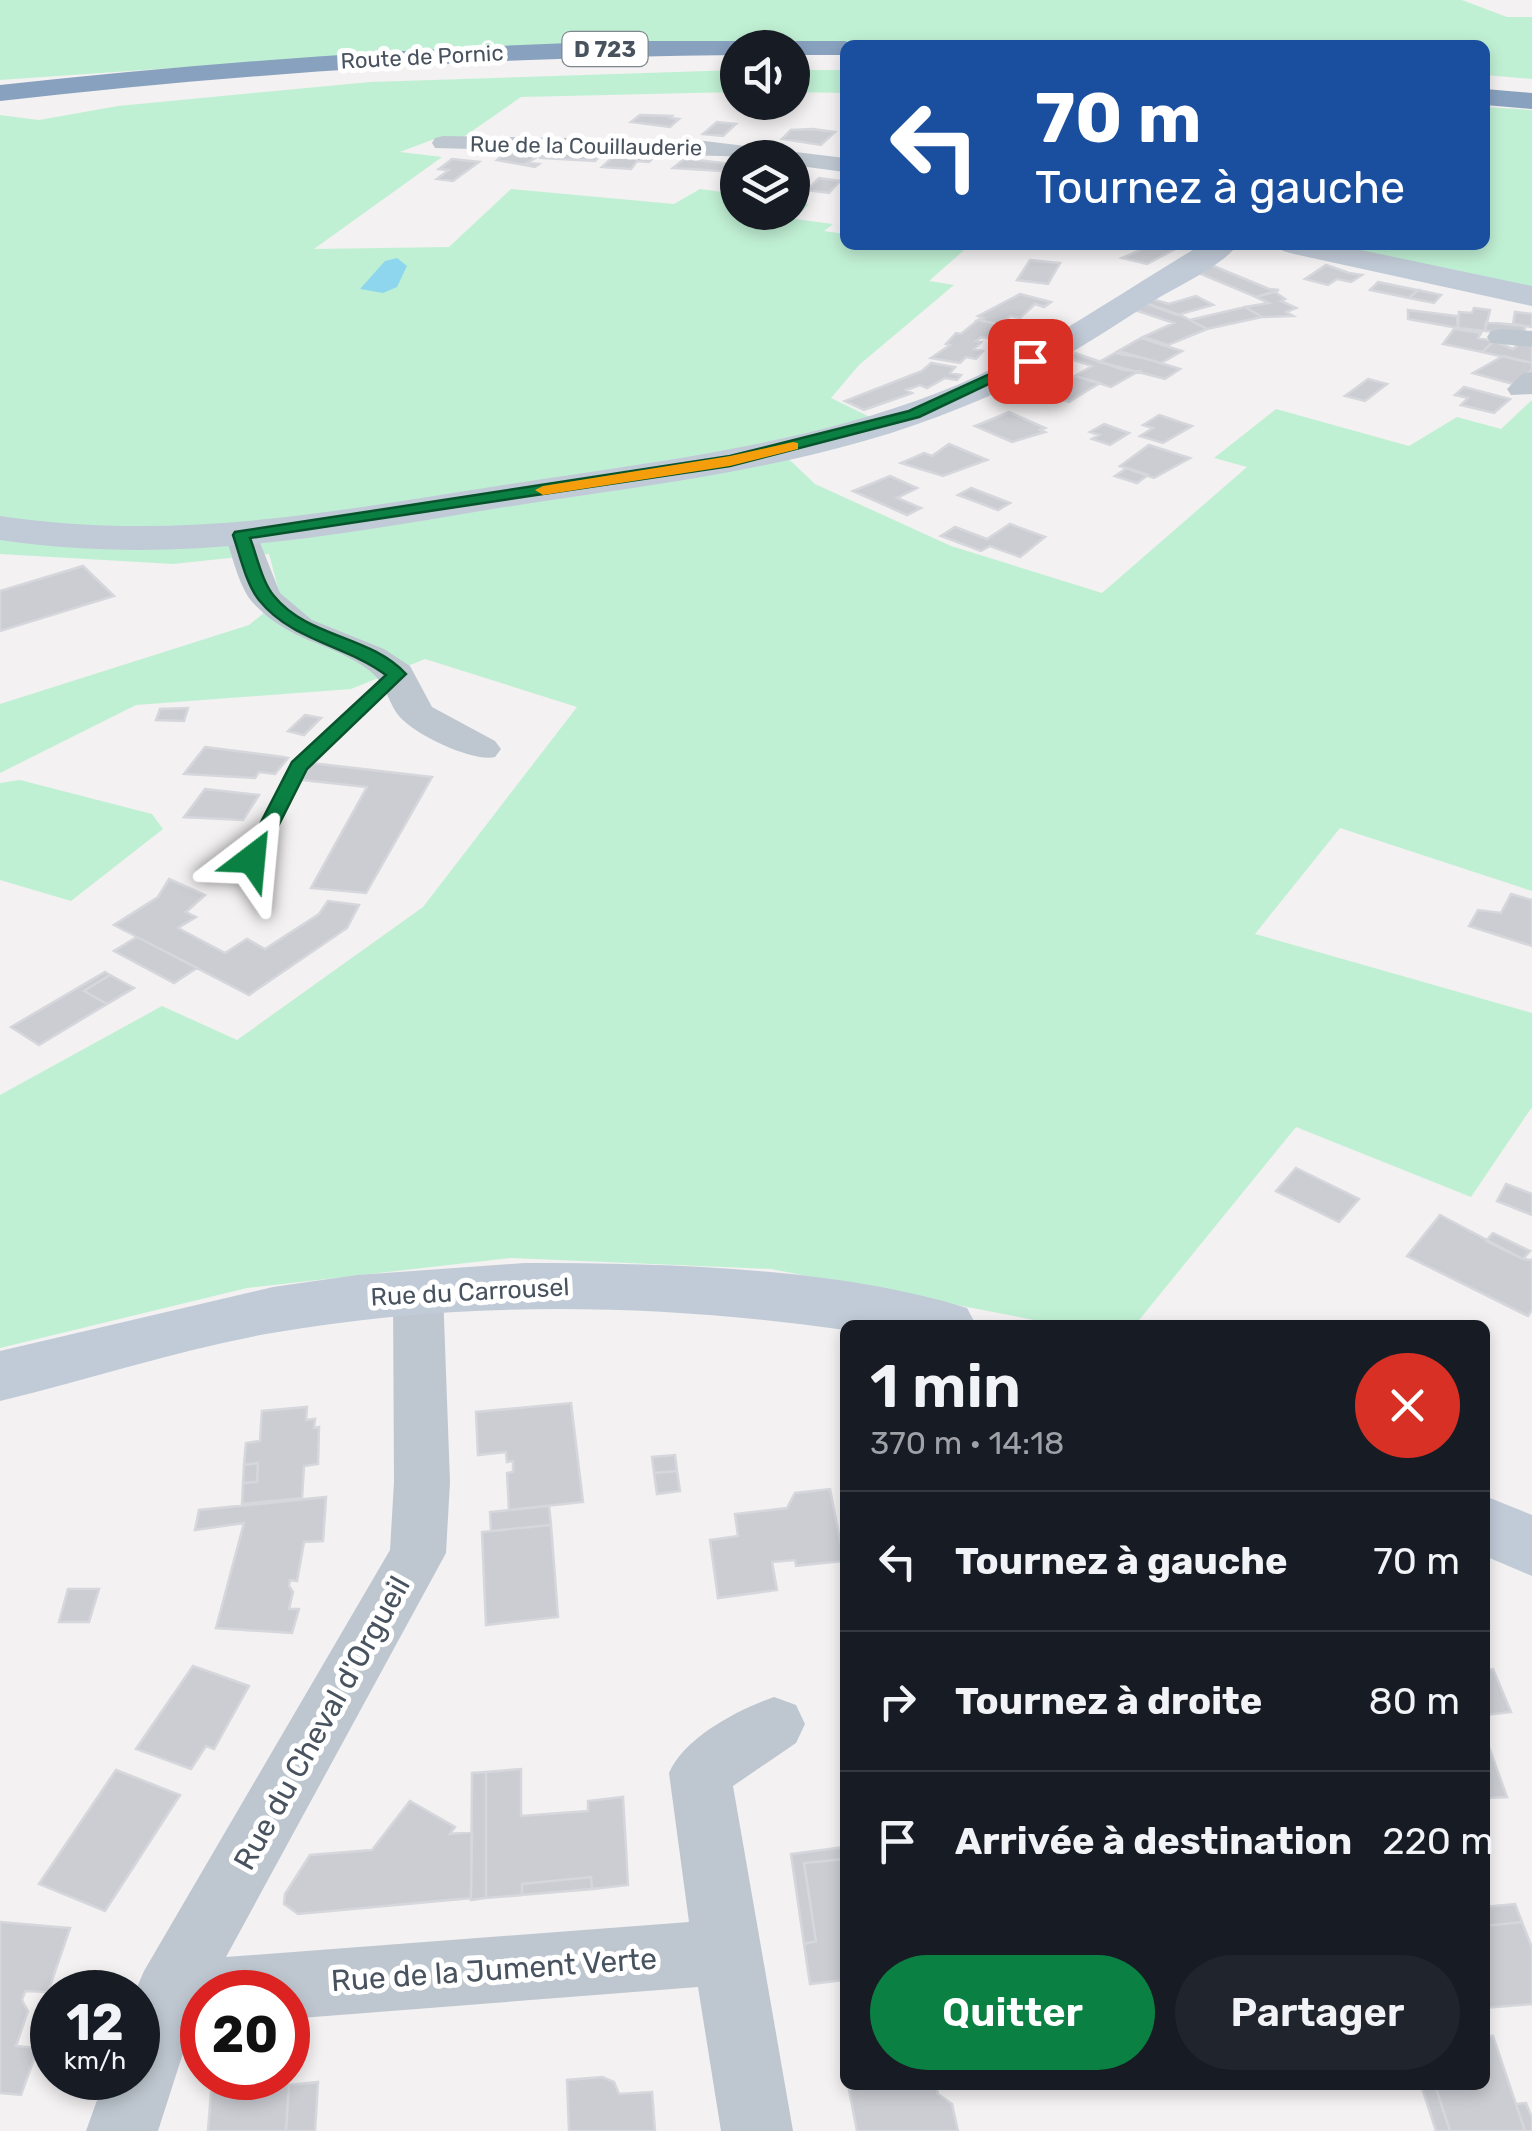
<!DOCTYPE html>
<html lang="fr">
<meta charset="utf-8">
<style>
body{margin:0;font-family:Rubik,sans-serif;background:#20242c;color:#f1f3f6;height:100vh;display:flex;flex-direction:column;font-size:38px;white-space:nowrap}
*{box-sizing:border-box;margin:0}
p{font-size:32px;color:#9ea1a6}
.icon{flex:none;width:55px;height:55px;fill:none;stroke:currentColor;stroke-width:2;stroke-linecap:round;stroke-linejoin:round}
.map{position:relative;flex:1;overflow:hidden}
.sheet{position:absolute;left:840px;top:1320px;width:650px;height:770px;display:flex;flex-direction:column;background:#171b24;border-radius:15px;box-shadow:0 5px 15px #0003}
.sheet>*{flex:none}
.top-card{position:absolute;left:840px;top:40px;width:650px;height:210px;border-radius:15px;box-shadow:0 5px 15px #0003;background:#1a4fa0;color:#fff;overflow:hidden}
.fabs{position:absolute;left:720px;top:30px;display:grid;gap:20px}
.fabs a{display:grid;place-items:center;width:90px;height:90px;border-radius:50%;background:#171b24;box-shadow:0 5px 15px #0003;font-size:50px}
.speed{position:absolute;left:30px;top:1970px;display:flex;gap:20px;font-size:50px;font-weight:700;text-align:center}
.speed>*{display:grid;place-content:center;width:130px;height:130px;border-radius:50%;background:#171b24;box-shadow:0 5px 15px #0003;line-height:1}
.speed small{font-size:25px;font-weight:400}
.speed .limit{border:15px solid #d22;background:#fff;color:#111}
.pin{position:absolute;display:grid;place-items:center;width:85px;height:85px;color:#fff;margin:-42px;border-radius:20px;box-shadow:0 5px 15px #0006}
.me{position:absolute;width:110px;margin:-55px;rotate:29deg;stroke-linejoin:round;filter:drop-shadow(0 0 8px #0008)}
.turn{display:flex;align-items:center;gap:35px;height:210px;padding:0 30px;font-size:45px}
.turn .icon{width:130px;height:130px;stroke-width:2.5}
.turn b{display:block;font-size:70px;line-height:85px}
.round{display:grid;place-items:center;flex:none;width:105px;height:105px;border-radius:52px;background:#20242c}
.headline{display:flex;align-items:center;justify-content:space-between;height:170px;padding:0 30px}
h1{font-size:60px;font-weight:600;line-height:75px}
.primary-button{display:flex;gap:20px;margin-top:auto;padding:20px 30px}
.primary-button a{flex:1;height:115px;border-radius:60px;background:#0b8043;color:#fff;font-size:40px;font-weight:600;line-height:115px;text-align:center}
.primary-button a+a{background:#20242c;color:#f1f3f6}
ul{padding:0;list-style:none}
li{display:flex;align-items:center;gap:30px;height:140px;padding:0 30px;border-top:2px solid #363941}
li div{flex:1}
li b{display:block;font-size:38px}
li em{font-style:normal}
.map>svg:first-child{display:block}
.green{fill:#c0f0d4}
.water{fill:#8dd6ed}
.building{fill:#cbcdd3;stroke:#d5d7dc;stroke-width:2.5}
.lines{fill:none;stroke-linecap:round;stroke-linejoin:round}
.lane{fill:#bec7d0;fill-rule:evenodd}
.street{fill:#bec7d0;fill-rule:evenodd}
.secondary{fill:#c1cbd7;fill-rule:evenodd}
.highway{fill:#88a1bf;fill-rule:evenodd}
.route{fill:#0b8043;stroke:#07532c;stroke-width:2.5}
.slow{fill:#f59e0b}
.labels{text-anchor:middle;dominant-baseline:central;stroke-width:10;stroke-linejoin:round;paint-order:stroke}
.shield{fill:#fff;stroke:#7f878f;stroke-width:2.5}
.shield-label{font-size:22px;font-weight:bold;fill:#48535f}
.far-street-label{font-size:22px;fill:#48535f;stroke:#fff}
.street-label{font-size:25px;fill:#48535f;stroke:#fff}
.near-street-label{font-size:30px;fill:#48535f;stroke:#fff}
</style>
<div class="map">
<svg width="1532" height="2131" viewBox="0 0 1532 2131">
<rect width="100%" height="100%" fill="#f3f1f1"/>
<!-- green -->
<path class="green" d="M0,0H1462L1507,17H1532V79L1485,75V45L698,42L479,47L0,80Z
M737,70V92L521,97L462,138H437L400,152L442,157L314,249L449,247L511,189L674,204L700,189L737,194L738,212H792L793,202L809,204L795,219L833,224L824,231L845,234V245H926L964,250L929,281L954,285L859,365L831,398L872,418L776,447L815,484L951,546L1102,593L1247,467L1214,458L1276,409L1409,446L1457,417L1501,429L1532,400V891L1340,828L1255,934L1532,1013V1107L1471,1197L1296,1127L1135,1325H1060L771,1269L511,1258L247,1288L0,1348V1095L162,1006L237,1040L423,907L577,707L425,659L351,689L136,705L0,773V704L249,625L281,599L269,554L173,564L0,554V115L39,120L118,106L370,82Z
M793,70H845V93L793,92Z
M1485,107L1532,110V291L1320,245H1485Z
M20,780L152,814L163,829L71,901L0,880V783Z"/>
<!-- water -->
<path class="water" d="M397,258L407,266L397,287L383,293L360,289L385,261Z"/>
<!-- building -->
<path class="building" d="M640,115L672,116L670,118L679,119L670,127L631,122Z
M717,122L736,124L723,136L703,134Z
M812,129L835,132L821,145L782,139L791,130Z
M509,148L549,150L527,163L539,164L535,167L497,160L503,155L515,154L505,153Z
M597,149L593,153H603L595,161L541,158L549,150Z
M615,155L641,157L655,156L649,162L637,161L631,169L602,167Z
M452,159L479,162L453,181L437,179L449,170L439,169Z
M684,159L697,160L730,164L722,171L673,168Z
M819,178L840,181L829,193L807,190Z
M1145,245H1183L1147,264L1122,258L1150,246Z
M1030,260L1060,263L1048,284L1017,280Z
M1211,265L1269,289L1279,290L1256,297L1196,272Z
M1326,265L1349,273L1362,275L1351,282L1337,279L1328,285L1305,279Z
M1378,282L1417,290H1418L1409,298L1370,290Z
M1418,290L1441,295L1434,303L1409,298Z
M1275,292L1285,299L1281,301L1296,308L1286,312L1293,316L1262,317L1245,307L1269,303L1256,297Z
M1020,294L1051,302L1044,307L1035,304L1020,318L1011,316L1001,322L1007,326L978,320L983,318L978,316Z
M1196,296L1213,305L1177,315L1145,303L1152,299L1169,304Z
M1145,303L1180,315L1207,329L1168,345L1143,337L1174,323L1135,310Z
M1245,307L1262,317L1207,329L1190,320Z
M1474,308L1490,310L1485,331L1458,328L1459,312L1472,313Z
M1408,310L1457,316L1458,328L1408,319Z
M1515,312L1532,314V327L1513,324Z
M978,320L1007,326L993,331L990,338L981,337L976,341L981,342L974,349L983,351L976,359L966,357L960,363L931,358L950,345L946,344L956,333L961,334Z
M1486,322L1525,326L1524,335L1485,331Z
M1454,329L1481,333L1478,338L1494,341L1482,352L1443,344Z
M1141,338L1166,346L1182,351L1161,363L1118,351Z
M1494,341L1513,349L1519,344L1532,346V363L1482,352Z
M1069,351L1124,370L1139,371L1111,387L1075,376L1092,366L1061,356Z
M1115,353L1144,358L1180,369L1165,379L1099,362Z
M1503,356L1532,363V370L1517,385L1473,373Z
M931,363L955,367L950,373L961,375L957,380L945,378L927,388L920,385L906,390L912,393L864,410L845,401L922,371Z
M1075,376L1100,383L1069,402L1044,394Z
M1368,379L1387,384L1365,401L1345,396Z
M1464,387L1510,399L1494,413L1461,405L1468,398L1455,395Z
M1009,412L1045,428L1040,430L1045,432L1012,442L975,426Z
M1159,415L1192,426L1163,443L1140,436L1153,428L1143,425Z
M1104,424L1129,433L1110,445L1092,439L1099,435L1090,432Z
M949,444L987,460L943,476L901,463L924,453L932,456Z
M1149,445L1190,458L1154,478L1120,466Z
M1127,468L1148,475L1137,483L1115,476Z
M890,476L917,488L897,498L921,508L907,515L853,491Z
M971,488L1010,503L998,510L958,495Z
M1010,524L1045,537L1020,557L990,546L981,551L941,536L955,527L987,539Z
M83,566L114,596L0,631V591Z
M188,708L184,721L156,720L160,709Z
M305,715L321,718L304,735L288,731Z
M205,747L283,757L288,758L275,774L259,772L255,778L184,774Z
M311,763L432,777L366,893L311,888L367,787L302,780Z
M205,789L259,795L243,820L184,817Z
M169,879L205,895L186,912L196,917L178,928L225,953L247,939L265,949L319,914L328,901L359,905L347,928L249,995L114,925L158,897Z
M1511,894L1532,900V946L1469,926L1478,910L1501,913Z
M137,937L197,968L174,983L114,951Z
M105,972L110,975L84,991L107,1004L39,1045L11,1027Z
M110,975L134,988L107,1004L84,991Z
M1296,1168L1359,1199L1339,1222L1276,1191Z
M1506,1184L1532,1194V1215L1497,1201Z
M1440,1215L1523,1259L1532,1260V1310L1528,1316L1407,1256Z
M1493,1233L1530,1251L1523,1259L1486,1241Z
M571,1403L583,1502L509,1510L507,1473L513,1472V1461L507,1462L506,1452L478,1455L476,1412Z
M307,1407L306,1420L315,1419L314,1428L319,1427L318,1464L304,1466L302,1498L242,1504L243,1483L257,1482L258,1463L244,1465L246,1443L260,1441L262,1411Z
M675,1455L677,1471L654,1473L652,1457Z
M258,1463L257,1482L243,1483L244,1465Z
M677,1471L680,1491L657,1494L654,1473Z
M830,1489L844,1561L796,1566L795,1560L772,1562L777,1590L718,1598L710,1540L738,1536L735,1514L787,1508L795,1493Z
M326,1497L323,1541L304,1542L297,1581L290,1580L289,1586L293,1592L289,1609H299L292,1633L216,1628L244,1523L195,1530L199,1510Z
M549,1506L551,1525L491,1531L490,1512Z
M551,1525L558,1617L486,1625L482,1532Z
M68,1589H99L89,1622H59Z
M193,1666L249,1686L214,1749L206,1746L191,1769L136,1749Z
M1493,1669L1511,1712L1485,1715V1670Z
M1485,1736L1507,1797L1485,1798Z
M521,1769V1816L588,1811V1801L623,1797L628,1885L592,1889L591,1877L522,1884V1895L486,1898V1772Z
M116,1770L180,1795L105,1911L39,1884Z
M486,1772V1898L471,1900L472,1773Z
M410,1801L455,1827L450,1834L472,1832L471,1898L298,1914L284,1904L285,1894L310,1855L372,1850Z
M845,1847V1859L804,1863L816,1941L804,1944L791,1854Z
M845,1859V1980L810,1984L804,1944L816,1941L804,1863Z
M591,1877L592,1889L522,1895V1884Z
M1515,1904L1522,1922L1485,1926V1907Z
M0,1922L70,1928L48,1992L25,1991L22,2000L28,2011L16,2046L38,2048L21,2095L0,2093Z
M1522,1922L1532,1948V2004L1485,2008V1926Z
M1485,2036H1493L1525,2131H1450L1435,2085H1485Z
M602,2077L614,2082L619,2094L652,2092L655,2131H569L567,2080Z
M318,2082L315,2131H286L289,2085Z
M289,2085L286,2131H208L211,2092Z
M848,2085H936L938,2094L952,2104L958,2131H857Z
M1421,2085H1435L1450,2131H1436Z
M1526,2103L1532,2118V2131H1525L1516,2104Z"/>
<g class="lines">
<!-- lane -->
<path class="lane" d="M397,669L406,674L403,678L307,769L259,863H245L242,859L292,762L391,670Z"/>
<!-- street -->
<path class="street" d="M443,136L696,140L845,158V172L792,165V158L435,148L432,143L435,138Z
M1501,329L1532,331V347L1491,343L1487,337L1491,331Z
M1532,372V394L1511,395L1507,389L1522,374Z
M241,525L252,528L257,535L280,593L312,620L384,649L410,666L432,707L495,741L501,749L495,757C473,762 421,737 404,721C385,704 391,684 363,666C325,641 292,642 256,606C239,590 233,557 225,535L230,528Z
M418,1272L436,1278L443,1291L450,1482L446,1553L226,1957L689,1922L669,1773C685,1737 737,1710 774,1697L796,1705L805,1724L796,1743L733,1786L793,2131H721L698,1987L288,2019V1992H202V2025L193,2022L158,2131H86L105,2078H138L135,1992L144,1971L390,1550L394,1482L393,1291L400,1278Z"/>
<!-- secondary -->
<path class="secondary" d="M1201,245H1237C1223,266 1172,289 1150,303C1091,341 1031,380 965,406C814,469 648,484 487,510C319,538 171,565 0,540V516C182,543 339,510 517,483C659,461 802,445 937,393C1031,357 1115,296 1201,245Z
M1279,245H1337L1532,286V306L1294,254L1283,251Z
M525,1263C663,1263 835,1267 967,1308L976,1325H845V1330C654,1303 462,1300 272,1333C180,1349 91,1379 0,1401V1351L273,1287L357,1275Z
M1485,1496L1532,1515V1576L1485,1556Z"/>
<!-- highway -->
<path class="highway" d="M633,41H845L855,45H845V55H792V48H738V55C491,57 245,73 0,101V85C211,62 421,47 633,41Z
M1485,89L1532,93V109L1485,105Z"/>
</g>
<!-- route -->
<path class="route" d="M1025,358L1037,361L919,417L730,466L250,538C257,556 262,582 274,596C308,638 370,635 406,674L307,769L259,864H245L242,859L292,762L386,675C346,645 292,641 259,600C246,584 240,555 233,535L235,532L730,456L909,411Z"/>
<!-- slow -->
<path class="slow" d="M793,442L798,443V449L730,466L543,495L535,490L543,486L730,456Z"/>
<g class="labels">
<!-- shield labels -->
<rect class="shield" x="562.5" y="32" width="85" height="34" rx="8"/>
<g class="shield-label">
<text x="605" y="49">D 723</text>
</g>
<!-- far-street labels -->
<g class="far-street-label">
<text transform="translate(422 57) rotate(-3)">Route de Pornic</text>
<text transform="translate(586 146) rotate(1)">Rue de la Couillauderie</text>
</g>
<!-- street labels -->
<g class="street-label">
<text transform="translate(470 1292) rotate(-3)">Rue du Carrousel</text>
</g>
<!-- near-street labels -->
<g class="near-street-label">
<text transform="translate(322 1723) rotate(-61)">Rue du Cheval d'Orgueil</text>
<text transform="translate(494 1970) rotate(-4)">Rue de la Jument Verte</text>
</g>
</g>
</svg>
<div class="fabs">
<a><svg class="icon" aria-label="sound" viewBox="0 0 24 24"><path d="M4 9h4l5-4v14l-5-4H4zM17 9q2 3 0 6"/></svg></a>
<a><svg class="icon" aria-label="layers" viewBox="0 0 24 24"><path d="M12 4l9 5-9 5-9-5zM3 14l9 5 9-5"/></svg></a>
</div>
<div class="speed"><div>12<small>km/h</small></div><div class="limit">20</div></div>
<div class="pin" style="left:1030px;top:361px;background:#d93025"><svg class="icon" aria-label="arrive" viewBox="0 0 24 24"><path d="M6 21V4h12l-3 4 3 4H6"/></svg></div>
<svg class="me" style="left:252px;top:859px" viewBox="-20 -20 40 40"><path d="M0-17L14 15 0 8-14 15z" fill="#0b8043" stroke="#fff" stroke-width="4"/></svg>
<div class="top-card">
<div class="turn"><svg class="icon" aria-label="left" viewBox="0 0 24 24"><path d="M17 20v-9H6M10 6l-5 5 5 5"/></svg><div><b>70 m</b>Tournez à gauche</div></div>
</div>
<section class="sheet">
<div class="headline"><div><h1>1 min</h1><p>370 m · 14:18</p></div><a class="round" style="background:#d93025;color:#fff"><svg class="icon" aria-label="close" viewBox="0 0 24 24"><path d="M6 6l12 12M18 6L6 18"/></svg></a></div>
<ul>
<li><svg class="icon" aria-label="left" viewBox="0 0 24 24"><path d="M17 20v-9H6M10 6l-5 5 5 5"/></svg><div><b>Tournez à gauche</b></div><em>70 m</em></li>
<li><svg class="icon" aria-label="right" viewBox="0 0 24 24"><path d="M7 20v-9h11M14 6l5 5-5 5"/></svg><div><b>Tournez à droite</b></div><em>80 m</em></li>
<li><svg class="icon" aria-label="arrive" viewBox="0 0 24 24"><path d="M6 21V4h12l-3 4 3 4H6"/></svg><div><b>Arrivée à destination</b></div><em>220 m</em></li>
</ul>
<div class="primary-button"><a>Quitter</a><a>Partager</a></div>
</section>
</div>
